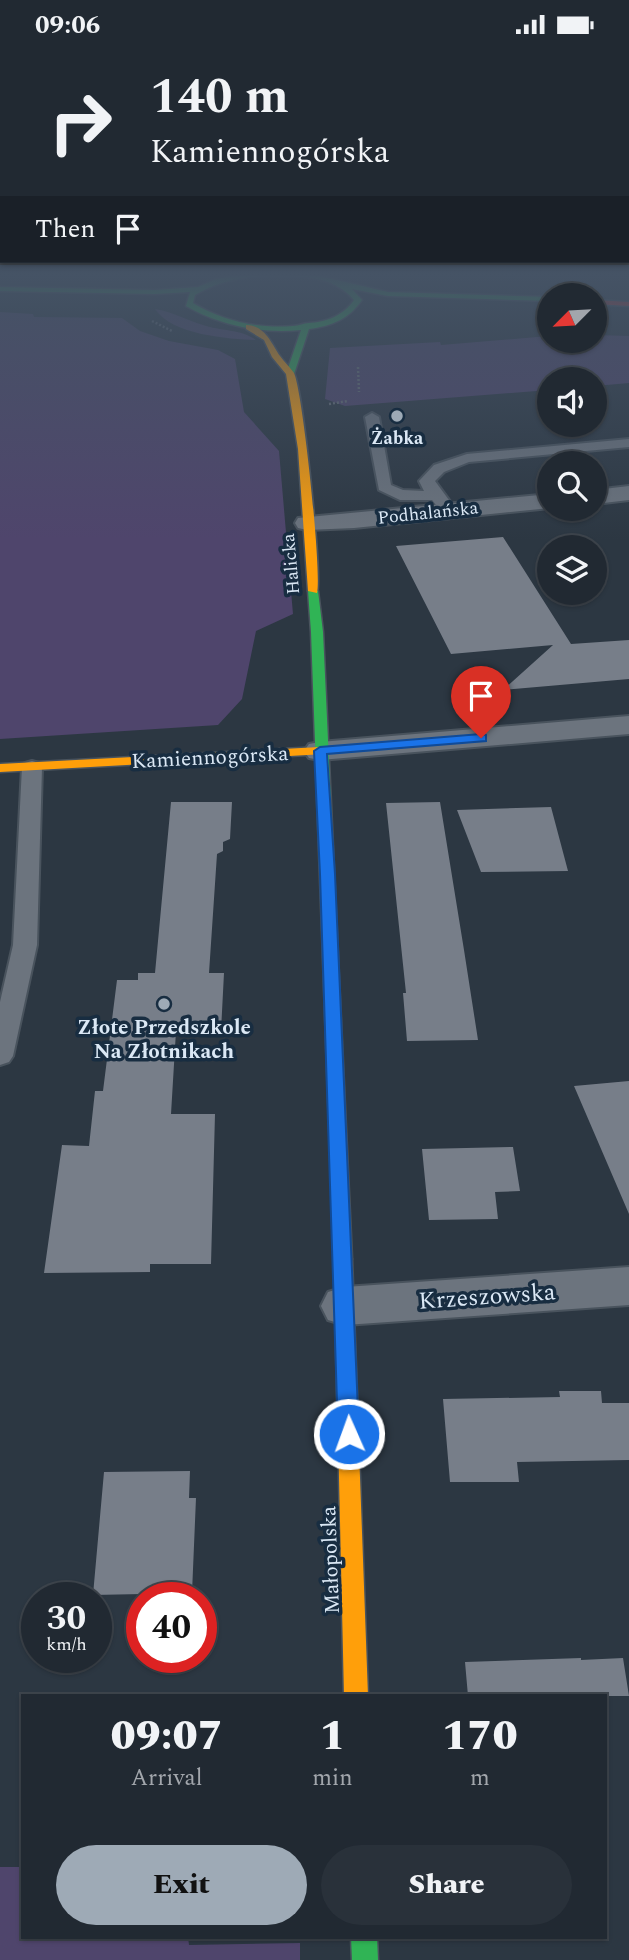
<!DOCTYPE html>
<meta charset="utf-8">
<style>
body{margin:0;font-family:Spectral,serif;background:#29313a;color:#f1f3f6;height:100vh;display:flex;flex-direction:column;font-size:26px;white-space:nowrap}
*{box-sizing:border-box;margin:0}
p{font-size:23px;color:#a2a6ac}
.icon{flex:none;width:38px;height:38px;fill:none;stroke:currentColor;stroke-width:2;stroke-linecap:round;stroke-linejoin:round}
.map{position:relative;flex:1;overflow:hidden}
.details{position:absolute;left:21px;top:1645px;width:586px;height:245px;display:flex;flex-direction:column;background:#212932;border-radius:0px;box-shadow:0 2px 5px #0004,0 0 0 2px #3e454d}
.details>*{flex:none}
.top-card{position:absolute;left:0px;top:0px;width:630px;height:214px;box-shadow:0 2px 5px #0004,0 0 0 2px #3e454d;background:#212932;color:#f1f3f6;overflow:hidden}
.needle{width:46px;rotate:246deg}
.fabs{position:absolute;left:537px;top:234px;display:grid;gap:14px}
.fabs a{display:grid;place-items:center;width:70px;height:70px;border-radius:50%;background:#212932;box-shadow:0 2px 5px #0004,0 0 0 2px #3e454d;font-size:35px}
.speed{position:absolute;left:21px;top:1533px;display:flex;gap:14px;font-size:35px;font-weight:700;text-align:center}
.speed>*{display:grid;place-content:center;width:91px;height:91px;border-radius:50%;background:#212932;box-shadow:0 2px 5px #0004,0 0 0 2px #3e454d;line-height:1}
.speed small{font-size:18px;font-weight:400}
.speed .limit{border:10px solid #d22;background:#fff;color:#111}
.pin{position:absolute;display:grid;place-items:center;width:60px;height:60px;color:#fff;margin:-72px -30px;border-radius:50% 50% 50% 0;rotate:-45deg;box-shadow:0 0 7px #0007}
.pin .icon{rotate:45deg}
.me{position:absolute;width:77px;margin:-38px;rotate:358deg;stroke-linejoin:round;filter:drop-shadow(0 0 5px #0008)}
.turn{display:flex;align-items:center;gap:24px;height:147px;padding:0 35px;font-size:32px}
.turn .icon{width:91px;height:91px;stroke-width:2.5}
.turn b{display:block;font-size:49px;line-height:60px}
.then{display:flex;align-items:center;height:66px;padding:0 35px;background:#0003;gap:14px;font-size:26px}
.eta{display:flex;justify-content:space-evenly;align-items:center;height:119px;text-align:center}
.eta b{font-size:42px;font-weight:800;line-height:49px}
.button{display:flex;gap:14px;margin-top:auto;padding:14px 35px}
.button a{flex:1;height:80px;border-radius:42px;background:#9eaab6;color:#111;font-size:28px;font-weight:800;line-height:80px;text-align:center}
.button a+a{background:#29313a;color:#f1f3f6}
.status{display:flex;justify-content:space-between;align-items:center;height:49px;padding:0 35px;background:#212932;direction:ltr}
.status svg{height:19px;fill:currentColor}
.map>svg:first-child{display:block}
.green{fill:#4f456c}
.building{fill:#777e89}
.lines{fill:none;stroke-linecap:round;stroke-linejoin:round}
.lane-casing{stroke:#49535d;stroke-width:4}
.street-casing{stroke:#49535d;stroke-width:4}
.fast-casing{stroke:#49535d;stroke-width:3}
.slow-casing{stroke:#49535d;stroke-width:3}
.jam-casing{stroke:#49535d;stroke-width:3}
.path{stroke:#687079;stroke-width:2.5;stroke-dasharray:2 2;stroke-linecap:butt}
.lane{fill:#6c747e;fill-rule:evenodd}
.street{fill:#6c747e;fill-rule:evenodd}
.fast{fill:#30b455;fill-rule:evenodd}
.slow{fill:#ff9f0a;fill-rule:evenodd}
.jam{fill:#e5322d;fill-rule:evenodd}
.route{fill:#1a73e8;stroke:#114b97;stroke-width:2}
.poi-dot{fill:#9eaab6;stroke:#182d41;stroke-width:2.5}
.labels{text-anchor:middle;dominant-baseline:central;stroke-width:7;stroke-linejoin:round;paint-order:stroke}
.far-poi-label{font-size:18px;font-weight:bold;fill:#dbe8f5;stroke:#182d41}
.far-street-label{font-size:18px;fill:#dbe8f5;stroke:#182d41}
.street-label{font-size:21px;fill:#dbe8f5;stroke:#182d41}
.poi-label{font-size:21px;font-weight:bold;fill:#dbe8f5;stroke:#182d41}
.near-street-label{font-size:24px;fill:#dbe8f5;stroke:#182d41}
</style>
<div class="status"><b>09:06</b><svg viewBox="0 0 49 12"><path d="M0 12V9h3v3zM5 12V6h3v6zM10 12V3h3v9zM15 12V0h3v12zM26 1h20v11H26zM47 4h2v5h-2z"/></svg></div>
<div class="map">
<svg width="629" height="1911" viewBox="0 0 629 1911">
<rect width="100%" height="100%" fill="#2c3742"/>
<!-- green -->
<path class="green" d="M155,260C173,263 186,271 203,276C220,282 241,280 256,291C228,290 172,286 155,260Z
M0,263L33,265L34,268L122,269L140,282L169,292L218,301L235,310L244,363L279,402L293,565L256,582L242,650L218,676L0,690Z
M595,286L629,287V334L595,337V331H550L549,341L345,357L325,350L330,299L440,293L441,296L549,287L550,292H595Z
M0,1818H23V1888H188L189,1896L300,1894V1911H0Z"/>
<!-- building -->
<path class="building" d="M503,488L571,595L629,591V630L503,641L553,596L451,605L396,497Z
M171,753H232L230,790L223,793V802L217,805L209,924H224L221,982H176L171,1065H215L211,1215H150V1223L44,1224L62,1096L89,1097L95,1042H103L117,931H138V924H155Z
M440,753L464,901L478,991L407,992L403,944H406L386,754Z
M551,758L568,822L481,823L457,761Z
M629,1032V1165L574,1037Z
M513,1098L520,1142L495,1143L498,1170L429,1171L422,1100Z
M559,1342H601L602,1354H629V1411L517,1413L519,1433H450L443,1350L560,1348Z
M190,1422L189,1449H196L192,1544L93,1546L104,1423Z
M581,1609V1611L623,1609L629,1647H468L465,1613Z"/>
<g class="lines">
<!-- lane casing -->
<g class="lane-casing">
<path id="lane" d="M372,364L379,368L391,436L403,441L424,442L419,432L434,416L467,405L629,390V398L469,413L444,423L435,432L457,462L449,467L443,465L432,451H400L379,441L365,368Z
M32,712L39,714L42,718L37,896L13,1007L9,1013L0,1016V953L13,896L22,718L25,714Z"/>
</g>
<!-- street casing -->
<g class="street-casing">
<path id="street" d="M629,437V451L595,455V441Z
M550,445V459L354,479L307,481L298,479L295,474L298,469Z
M629,667V685L320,711L309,709L304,702L309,695L320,693Z
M629,1218V1256L345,1276L328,1271L321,1257L328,1243L345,1238Z"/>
</g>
<!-- fast casing -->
<g class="fast-casing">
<path id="fast" d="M248,224H307L388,243L550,248V252L388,247L352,240L362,251C349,270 332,277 309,280L294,325L290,328L286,325L301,281C262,285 221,277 186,257L190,243L155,245L0,242V238L155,241L198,238L216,230ZM269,226C300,227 333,226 354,251C343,267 326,273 308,274C304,274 299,277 293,277C258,280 223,272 193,254L195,246C218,232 243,228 269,226Z
M313,539L318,542L323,583L352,1210L350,1215L343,1217L336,1215L334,1210L311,583L308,542Z
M351,1888H377L378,1911H352Z"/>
</g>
<!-- slow casing -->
<g class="slow-casing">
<path id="slow" d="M246,276C265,276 271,294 280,307C284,313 290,318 294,324C303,343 322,525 317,544L308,542L298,400L286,325L272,308L264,291L246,280Z
M320,698L326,702L325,705L0,723V715Z
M343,1203L350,1205L352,1210L368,1647H344L334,1210L336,1205Z"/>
</g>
<!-- jam casing -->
<g class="jam-casing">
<path id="jam" d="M595,251L629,253V257L595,255Z"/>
</g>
<!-- path -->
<path class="path" d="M152,272L172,282
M358,318L359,343
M329,355L348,352"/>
<!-- lane -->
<use href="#lane" class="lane"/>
<!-- street -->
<use href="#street" class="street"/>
<!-- fast -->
<use href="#fast" class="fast"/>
<!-- slow -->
<use href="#slow" class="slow"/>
<!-- jam -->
<use href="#jam" class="jam"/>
</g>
<!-- sky -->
<linearGradient id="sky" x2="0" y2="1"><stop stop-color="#181e24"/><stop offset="0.46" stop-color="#455365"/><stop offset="1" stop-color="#455365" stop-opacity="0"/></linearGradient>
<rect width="629" height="491" fill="url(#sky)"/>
<!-- route -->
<path class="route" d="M481,685L486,686V692L327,705L335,825L359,1385L356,1391L349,1394L341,1391L338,1385L320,825L314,702L320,698Z"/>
<!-- markers -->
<g class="poi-dot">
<circle cx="397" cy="367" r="7"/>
<circle cx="164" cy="955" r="7"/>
</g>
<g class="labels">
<!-- far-poi labels -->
<g class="far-poi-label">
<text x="397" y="389">Żabka</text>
</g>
<!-- far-street labels -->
<g class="far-street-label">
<text transform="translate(428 464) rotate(-6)">Podhalańska</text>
<text transform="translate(291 515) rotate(-95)">Halicka</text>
</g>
<!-- street labels -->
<g class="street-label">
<text transform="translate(210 709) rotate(-3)">Kamiennogórska</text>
<text transform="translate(331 1511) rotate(-92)">Małopolska</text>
</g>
<!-- poi labels -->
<g class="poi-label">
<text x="164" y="979">Złote Przedszkole<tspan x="164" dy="24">Na Złotnikach</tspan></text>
</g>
<!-- near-street labels -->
<g class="near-street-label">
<text transform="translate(487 1248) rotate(-4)">Krzeszowska</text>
</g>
</g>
</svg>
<div class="fabs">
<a><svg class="needle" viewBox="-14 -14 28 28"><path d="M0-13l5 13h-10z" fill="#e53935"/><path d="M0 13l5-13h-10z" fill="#a2a6ac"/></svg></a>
<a><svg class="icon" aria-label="sound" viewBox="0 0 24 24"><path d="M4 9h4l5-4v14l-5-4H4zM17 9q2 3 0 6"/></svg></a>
<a><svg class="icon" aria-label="search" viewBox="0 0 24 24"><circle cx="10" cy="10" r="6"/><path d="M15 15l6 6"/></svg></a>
<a><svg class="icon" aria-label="layers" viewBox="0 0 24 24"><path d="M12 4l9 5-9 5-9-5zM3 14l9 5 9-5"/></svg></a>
</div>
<div class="speed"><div>30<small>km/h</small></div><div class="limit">40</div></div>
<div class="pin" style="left:481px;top:689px;background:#d93025"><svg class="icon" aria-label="arrive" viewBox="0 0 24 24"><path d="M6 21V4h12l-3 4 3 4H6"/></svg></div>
<svg class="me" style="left:349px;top:1385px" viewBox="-20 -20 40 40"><circle r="17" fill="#1a73e8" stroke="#fff" stroke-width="3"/><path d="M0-11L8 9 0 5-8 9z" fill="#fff"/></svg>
<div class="top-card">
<div class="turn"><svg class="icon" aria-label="right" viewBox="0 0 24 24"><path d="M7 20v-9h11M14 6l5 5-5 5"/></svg><div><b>140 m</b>Kamiennogórska</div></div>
<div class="then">Then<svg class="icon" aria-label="arrive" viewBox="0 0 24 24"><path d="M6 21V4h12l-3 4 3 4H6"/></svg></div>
</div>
<section class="details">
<div class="eta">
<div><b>09:07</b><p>Arrival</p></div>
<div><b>1</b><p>min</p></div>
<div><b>170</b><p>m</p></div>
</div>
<div class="button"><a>Exit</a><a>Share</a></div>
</section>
</div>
